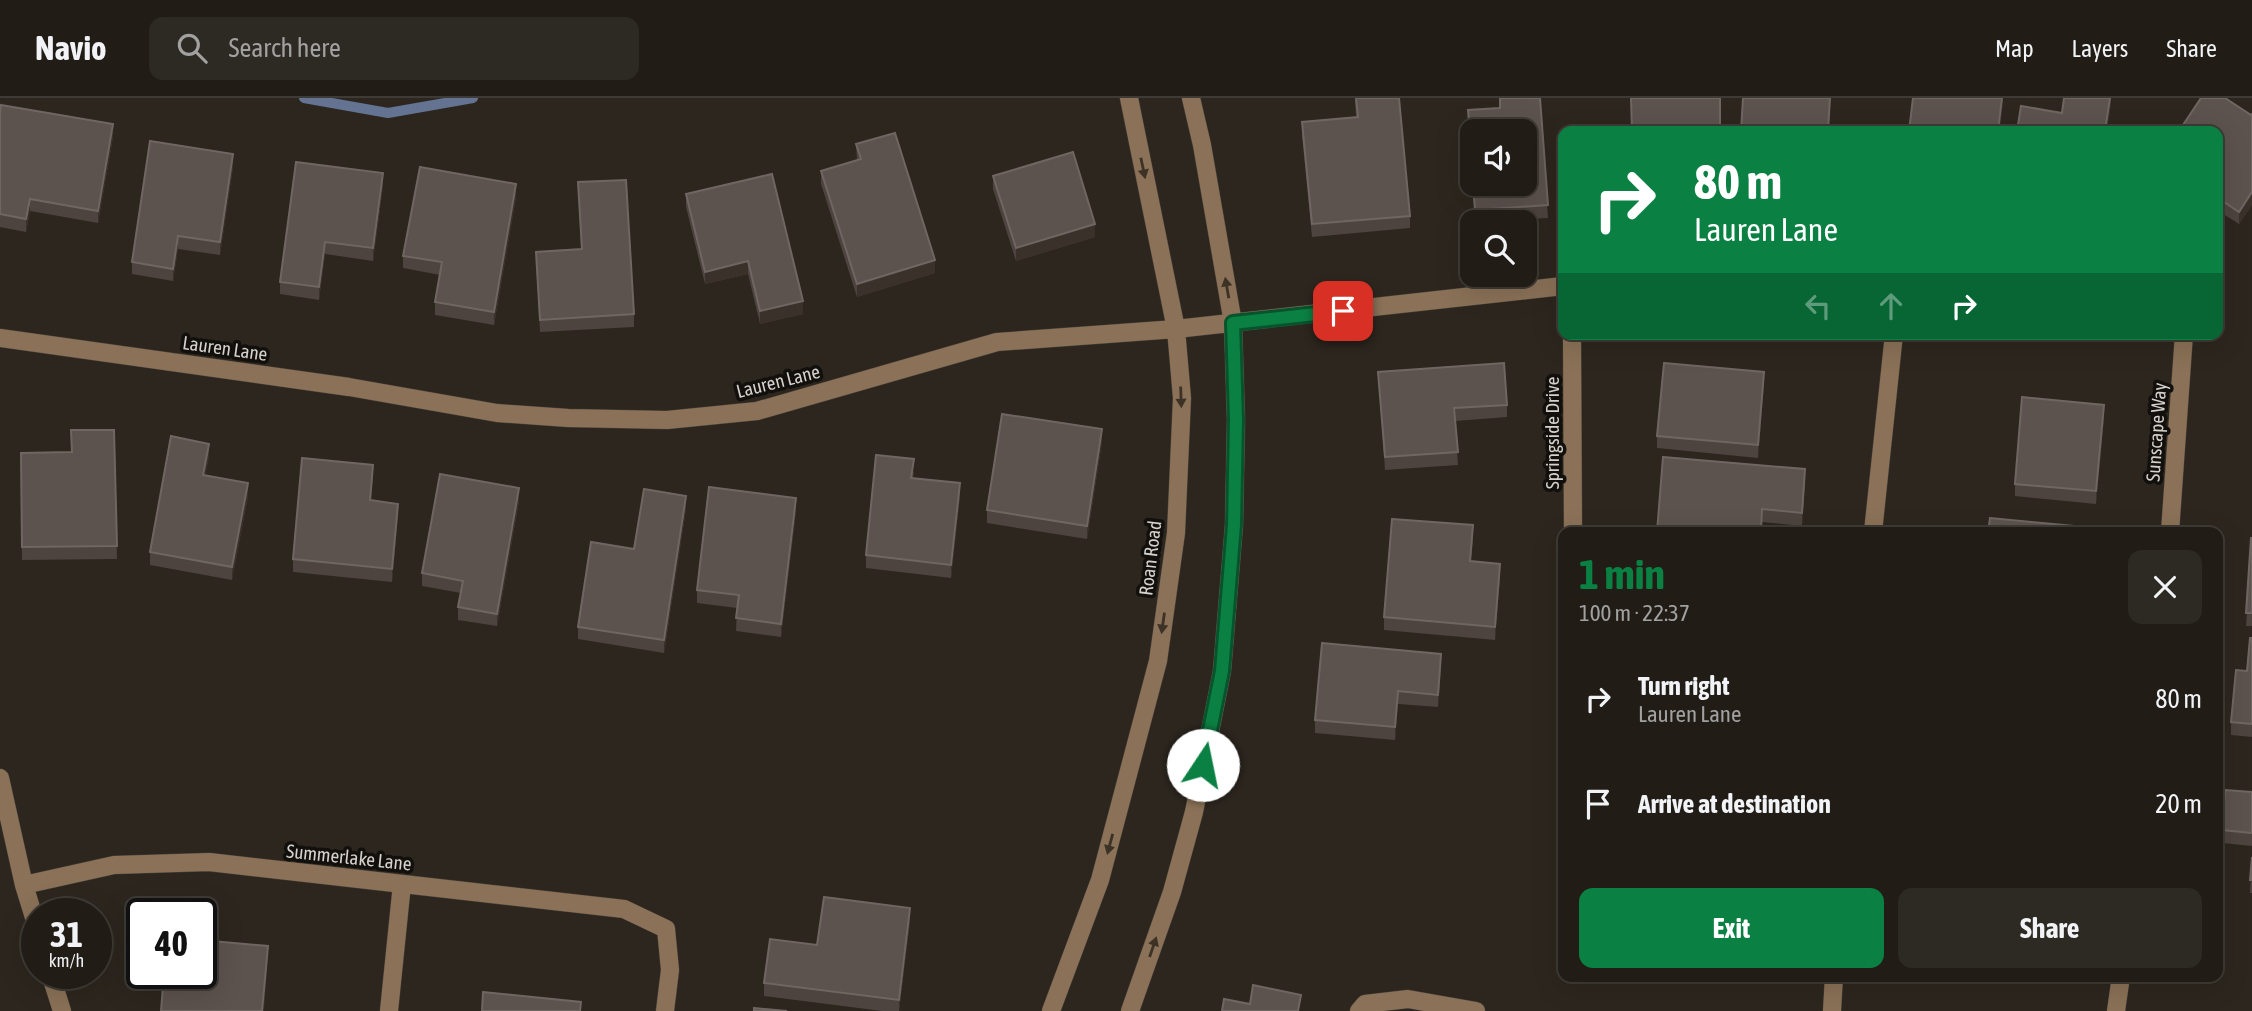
<!DOCTYPE html>
<meta charset="utf-8">
<style>
body{margin:0;font-family:"Asap Condensed",sans-serif;background:#2d2923;color:#f1f3f6;height:100vh;display:flex;flex-direction:column;font-size:26px;white-space:nowrap}
*{box-sizing:border-box;margin:0}
p{font-size:23px;color:#a2a1a1}
.icon{flex:none;width:38px;height:38px;fill:none;stroke:currentColor;stroke-width:2;stroke-linecap:round;stroke-linejoin:round}
.map{position:relative;flex:1;overflow:hidden}
.details{position:absolute;left:1558px;top:429px;width:665px;height:455px;display:flex;flex-direction:column;background:#211c16;border-radius:14px;box-shadow:0 7px 28px #0002,0 0 0 2px #3e3a35}
.details>*{flex:none}
.hud{position:absolute;left:1558px;top:28px;width:665px;height:214px;border-radius:14px;box-shadow:0 7px 28px #0002,0 0 0 2px #3e3a35;background:#0b8043;color:#fff;overflow:hidden}
.buttons{position:absolute;left:1460px;top:21px;display:grid;gap:14px}
.buttons a{display:grid;place-items:center;width:77px;height:77px;border-radius:14px;background:#211c16;box-shadow:0 7px 28px #0002,0 0 0 2px #3e3a35;font-size:35px}
.speed{position:absolute;left:21px;top:800px;display:flex;gap:14px;font-size:35px;font-weight:700;text-align:center}
.speed>*{display:grid;place-content:center;width:91px;height:91px;border-radius:50%;background:#211c16;box-shadow:0 7px 28px #0002,0 0 0 2px #3e3a35;line-height:1}
.speed small{font-size:18px;font-weight:400}
.speed .limit{border:4px solid #111;border-radius:10px;background:#fff;color:#111}
.pin{position:absolute;display:grid;place-items:center;width:60px;height:60px;color:#fff;margin:-30px;border-radius:14px;box-shadow:0 4px 10px #0006}
.me{position:absolute;width:77px;margin:-38px;rotate:11deg;stroke-linejoin:round;filter:drop-shadow(0 0 5px #0008)}
.turn{display:flex;align-items:center;gap:24px;height:147px;padding:0 21px;font-size:32px}
.turn .icon{width:91px;height:91px;stroke-width:2.5}
.turn b{display:block;font-size:49px;line-height:60px}
.lanes{display:flex;align-items:center;height:66px;padding:0 21px;background:#0003;justify-content:center;gap:35px;direction:ltr}
.lanes .off{opacity:.35}
.round{display:grid;place-items:center;flex:none;width:74px;height:74px;border-radius:14px;background:#2d2923}
.overview{display:flex;align-items:center;justify-content:space-between;height:119px;padding:0 21px}
h1{font-size:42px;font-weight:700;line-height:52px;color:#0b8043}
.primary-button{display:flex;gap:14px;margin-top:auto;padding:14px 21px}
.primary-button a{flex:1;height:80px;border-radius:14px;background:#0b8043;color:#fff;font-size:28px;font-weight:700;line-height:80px;text-align:center}
.primary-button a+a{background:#2d2923;color:#f1f3f6}
ul{padding:0;list-style:none}
li{display:flex;align-items:center;gap:21px;height:105px;padding:0 21px}
li div{flex:1}
li b{display:block;font-size:26px}
li em{font-style:normal}
header{display:flex;align-items:center;gap:42px;box-sizing:border-box;height:98px;padding:0 35px;background:#211c16;border-bottom:2px solid #3e3a35}
header strong{font-size:33px}
nav{display:flex;gap:38px;margin-inline-start:auto;font-size:24px}
.search{width:490px;height:63px;background:#2d2923;display:flex;align-items:center;gap:18px;box-sizing:border-box;padding:0 24px;border-radius:14px;color:#a2a1a1;font-size:26px}
.map>svg:first-child{display:block}
.lines{fill:none;stroke-linecap:round;stroke-linejoin:round}
.stream{stroke:#637391;stroke-width:10}
.minor-casing{stroke:#47413a;stroke-width:19}
.minor{stroke:#8a7157;stroke-width:18}
.wall{fill:#4d433f}
.shaded-wall{fill:#3a312b}
.building{fill:#5c524e;stroke:#6f6662;stroke-width:2}
.oneway{fill:#3c3226}
.route-casing{stroke:#07532c;stroke-width:18}
.route{stroke:#0b8043;stroke-width:12}
.labels{text-anchor:middle;dominant-baseline:central;stroke-width:7;stroke-linejoin:round;paint-order:stroke}
.street-label{font-size:19px;fill:#d5d1cc;stroke:#12100c}
</style>
<header>
<strong>Navio</strong>
<div class="search"><svg class="icon" aria-label="search" viewBox="0 0 24 24"><circle cx="10" cy="10" r="6"/><path d="M15 15l6 6"/></svg>Search here</div>
<nav><a>Map</a><a>Layers</a><a>Share</a></nav>
</header>
<div class="map">
<svg width="2252" height="913" viewBox="0 0 2252 913">
<rect width="100%" height="100%" fill="#2c261e"/>
<g class="lines">
<!-- stream -->
<path class="stream" d="M304,0L388,15L473,0"/>
<!-- minor casing -->
<g class="minor-casing">
<path id="minor" d="M1572,236L1573,434
M0,240L349,289L497,315L568,320L667,322L757,313L997,244L1176,231L1563,188
M1873,434L1894,236
M2170,434L2184,236
M0,680L24,787L37,829
M24,787L114,767L209,764L624,811L666,831L670,872L665,913
M50,875L62,913
M389,913L402,786
M1051,913L1100,782L1158,563L1176,435L1182,300L1176,231L1129,0
M1130,913L1172,794L1194,714L1222,573L1234,427L1236,322L1233,225L1202,47L1191,0
M1359,913L1365,906L1408,901L1476,913
M1832,913L1834,878
M2116,913L2121,878"/>
</g>
<!-- minor -->
<use href="#minor" class="minor"/>
</g>
<!-- wall -->
<path class="wall" d="M1355,0L1410,118V130L1312,139L1302,37V24L1356,19Z
M1499,0H1540L1548,120L1475,124L1472,86H1524L1472,33V77L1468,12L1499,10Z
M0,15L113,39L98,125L30,113L26,134L0,129Z
M2252,16V107L2239,126L2217,112V33Z
M856,46L935,175L857,199L821,86V73L857,62Z
M233,69L220,157L178,151L173,183L132,176V164Z
M993,78L1095,139L1016,163L993,91Z
M578,84L634,216V229L540,234L536,154L581,151Z
M383,88L373,163L325,156L319,202L280,196V184Z
M686,96L803,216L760,226L748,176L705,186L686,109Z
M516,99L494,227L435,217V204L440,177L403,170V158Z
M1378,274L1507,307V319L1455,323L1458,367L1385,372Z
M1764,286L1758,360L1657,350V338Z
M2104,320L2096,406L2015,398V386Z
M114,332L117,461L22,462L21,355L71,354Z
M1102,344L1087,441L987,425V412Z
M209,358L205,378L248,398L232,482L150,467V454Z
M914,373L913,381L960,398L951,480L866,470V457Z
M373,379L371,402L398,418L392,484L293,474V461Z
M1805,384L1802,428L1762,424L1657,434Z
M519,403L497,528L458,522V509L461,495L422,488V475Z
M686,411L664,555L578,541V529L634,451Z
M796,413L781,539L736,533L737,510L697,505V492Z
M1473,440L1471,463L1500,478L1495,542L1384,532V519Z
M2252,440V528H2246Z
M2252,540V639L2231,637V624L2247,573Z
M1441,568L1438,609L1398,606L1395,642L1315,635V622Z
M2252,694V748L2222,745V732Z
M2252,759V795H2250Z
M910,823L899,913H882L764,898V885L817,847Z"/>
<!-- shaded-wall -->
<path class="shaded-wall" d="M2002,0H2003V4L2000,33H1998Z
M2110,0H2111V7L2107,33H2105Z
M113,26V39L98,125V113Z
M233,56V69L220,157V144Z
M383,75V88L373,163V150Z
M516,86V99L494,227V214Z
M2252,94V107L2239,126V114Z
M30,101V113L26,134V121Z
M1095,126V139L1016,163V150Z
M178,138V151L173,183V171Z
M325,144V156L319,202V189Z
M935,162V175L857,199V186Z
M748,163V176L705,186V174Z
M803,203V216L760,226V213Z
M1764,274V286L1758,360V347Z
M2104,307V320L2096,406V393Z
M1102,331V344L1087,441V428Z
M209,346V358L203,390V377Z
M1805,371V384L1802,428V415Z
M248,385V398L232,482V469Z
M960,385V398L951,480V467Z
M519,390V403L497,528V516Z
M686,398V411L664,555V542Z
M796,400V413L781,539V526Z
M398,406V418L392,484V471Z
M1500,466V478L1495,542V529Z
M1441,556V568L1438,609V597Z
M1398,593V606L1395,642V629Z
M910,810V823L899,913V902Z
M268,848V861L264,913H262Z"/>
<!-- building -->
<path class="building" d="M1356,0H1399L1410,118L1312,126L1302,24L1358,19Z
M1500,0H1540L1548,107L1475,112L1473,86H1524V33H1472V64L1468,12L1500,10Z
M1631,0H1720V33H1632Z
M1743,0H1830L1828,33H1741Z
M1913,0H2002L1998,33H1909Z
M2064,0H2110L2105,33H2017L2021,8L2062,15Z
M2201,0H2225L2251,17L2252,16V94L2239,114L2217,99V33H2179Z
M1,7L113,26L98,113L30,101L26,121L0,116V15Z
M895,35L935,162L857,186L821,73L861,61L856,46Z
M150,43L233,56L220,144L178,138L173,171L132,164Z
M1073,54L1095,126L1016,150L993,78Z
M296,64L383,75L373,150L325,144L319,189L280,184Z
M420,69L516,86L494,214L435,204L442,164L403,158Z
M772,76L803,203L760,213L748,163L705,174L686,96Z
M626,82L634,216L540,222L536,154L582,151L578,84Z
M1504,265L1507,307L1454,310L1458,354L1385,359L1378,274Z
M1664,265L1764,274L1758,347L1657,338Z
M2022,299L2104,307L2096,393L2015,386Z
M1002,316L1102,331L1087,428L987,412Z
M71,332H114L117,448L22,449L21,355L72,354Z
M171,338L209,346L203,377L248,385L232,469L150,454Z
M876,357L914,361L911,380L960,385L951,467L866,457Z
M1663,359L1805,371L1802,415L1762,411L1761,434H1657Z
M302,360L373,367L370,402L398,406L392,471L293,461Z
M440,376L519,390L497,516L458,509L463,483L422,475Z
M709,389L796,400L781,526L736,520L739,497L697,492Z
M644,391L686,398L664,542L578,529L591,444L634,451Z
M1990,420L2095,430V434H1988Z
M1392,421L1473,427L1470,463L1500,466L1495,529L1384,519Z
M2251,440H2252V515H2246Z
M2250,540H2252V626L2231,624L2236,572L2247,573Z
M1322,545L1441,556L1438,597L1398,593L1395,629L1315,622Z
M2225,692L2252,694V735L2222,732Z
M2252,759V782H2250Z
M824,799L910,810L899,902L764,885L770,841L817,847Z
M201,842L268,848L262,913H161L164,875H201Z
M1253,887L1301,897L1298,913H1222L1224,901L1250,906Z
M483,894L581,904L580,913H482Z
M754,910L787,913H754Z"/>
<!-- one-way arrows -->
<defs><path id="oneway-solid" d="M-6-.8H1V-3.2L6.5 0L1 3.2V.8H-6Z" transform="scale(1.75)"/></defs>
<g class="oneway">
<use href="#oneway-solid" transform="translate(1143 70) rotate(78)"/>
<use href="#oneway-solid" transform="translate(1227 190) rotate(-100)"/>
<use href="#oneway-solid" transform="translate(1181 299) rotate(88)"/>
<use href="#oneway-solid" transform="translate(1163 525) rotate(98)"/>
<use href="#oneway-solid" transform="translate(1110 746) rotate(105)"/>
<use href="#oneway-solid" transform="translate(1153 849) rotate(-71)"/>
</g>
<g class="lines">
<!-- route casing -->
<g class="route-casing">
<path id="route" d="M1203,667L1222,573L1234,427L1236,322L1233,225L1343,213"/>
</g>
<!-- route -->
<use href="#route" class="route"/>
</g>
<g class="labels">
<!-- street labels -->
<g class="street-label">
<text transform="translate(225 250) rotate(8)">Lauren Lane</text>
<text transform="translate(778 283) rotate(-14)">Lauren Lane</text>
<text transform="translate(2156 334) rotate(-86)">Sunscape Way</text>
<text transform="translate(1552 335) rotate(-90)">Springside Drive</text>
<text transform="translate(1150 460) rotate(-83)">Roan Road</text>
<text transform="translate(349 759) rotate(6)">Summerlake Lane</text>
</g>
</g>
</svg>
<div class="buttons">
<a><svg class="icon" aria-label="sound" viewBox="0 0 24 24"><path d="M4 9h4l5-4v14l-5-4H4zM17 9q2 3 0 6"/></svg></a>
<a><svg class="icon" aria-label="search" viewBox="0 0 24 24"><circle cx="10" cy="10" r="6"/><path d="M15 15l6 6"/></svg></a>
</div>
<div class="speed"><div>31<small>km/h</small></div><div class="limit">40</div></div>
<div class="pin" style="left:1343px;top:213px;background:#d93025"><svg class="icon" aria-label="arrive" viewBox="0 0 24 24"><path d="M6 21V4h12l-3 4 3 4H6"/></svg></div>
<svg class="me" style="left:1203px;top:667px" viewBox="-20 -20 40 40"><circle r="19" fill="#fff"/><path d="M0-13L10 11 0 6-10 11z" fill="#0b8043"/></svg>
<div class="hud">
<div class="turn"><svg class="icon" aria-label="right" viewBox="0 0 24 24"><path d="M7 20v-9h11M14 6l5 5-5 5"/></svg><div><b>80 m</b>Lauren Lane</div></div>
<div class="lanes"><svg class="icon off" aria-label="left" viewBox="0 0 24 24"><path d="M17 20v-9H6M10 6l-5 5 5 5"/></svg><svg class="icon off" aria-label="ahead" viewBox="0 0 24 24"><path d="M12 20V5M6 11l6-6 6 6"/></svg><svg class="icon" aria-label="right" viewBox="0 0 24 24"><path d="M7 20v-9h11M14 6l5 5-5 5"/></svg></div>
</div>
<section class="details">
<div class="overview"><div><h1>1 min</h1><p>100 m · 22:37</p></div><a class="round"><svg class="icon" aria-label="close" viewBox="0 0 24 24"><path d="M6 6l12 12M18 6L6 18"/></svg></a></div>
<ul>
<li><svg class="icon" aria-label="right" viewBox="0 0 24 24"><path d="M7 20v-9h11M14 6l5 5-5 5"/></svg><div><b>Turn right</b><p>Lauren Lane</p></div><em>80 m</em></li>
<li><svg class="icon" aria-label="arrive" viewBox="0 0 24 24"><path d="M6 21V4h12l-3 4 3 4H6"/></svg><div><b>Arrive at destination</b></div><em>20 m</em></li>
</ul>
<div class="primary-button"><a>Exit</a><a>Share</a></div>
</section>
</div>
